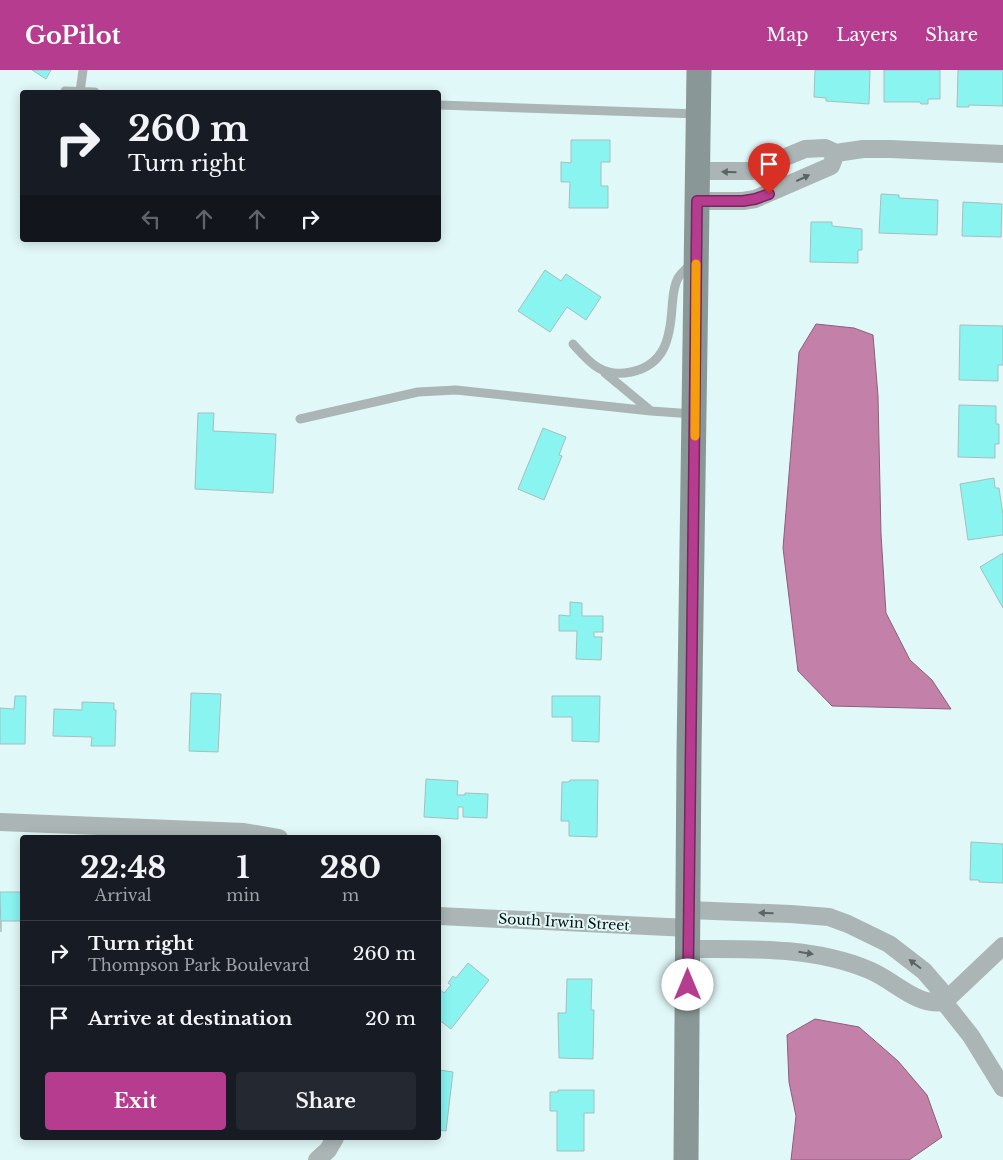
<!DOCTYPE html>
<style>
body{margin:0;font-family:"Libre Baskerville",serif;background:#242831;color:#f1f3f6;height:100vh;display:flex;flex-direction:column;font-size:19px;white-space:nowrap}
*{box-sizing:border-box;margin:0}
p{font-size:16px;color:#9ea1a6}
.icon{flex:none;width:28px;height:28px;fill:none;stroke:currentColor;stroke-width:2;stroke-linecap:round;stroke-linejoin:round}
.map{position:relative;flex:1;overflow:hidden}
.drawer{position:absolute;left:20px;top:765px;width:421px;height:305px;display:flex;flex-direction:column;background:#171b24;border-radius:5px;box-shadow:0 2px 12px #0003}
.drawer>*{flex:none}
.guide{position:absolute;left:20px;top:20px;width:421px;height:152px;border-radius:5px;box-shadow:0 2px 12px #0003;background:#171b24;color:#f1f3f6;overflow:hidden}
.pin{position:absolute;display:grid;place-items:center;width:42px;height:42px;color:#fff;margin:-51px -21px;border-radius:50% 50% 50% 0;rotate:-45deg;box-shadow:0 0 5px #0007}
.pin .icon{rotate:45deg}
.me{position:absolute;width:55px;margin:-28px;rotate:0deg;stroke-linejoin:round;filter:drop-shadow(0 0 4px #0008)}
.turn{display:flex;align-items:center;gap:18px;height:105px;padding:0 25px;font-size:22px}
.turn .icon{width:65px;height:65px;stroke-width:2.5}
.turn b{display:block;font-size:35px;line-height:42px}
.lanes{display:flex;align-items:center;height:48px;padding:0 25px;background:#0003;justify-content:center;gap:25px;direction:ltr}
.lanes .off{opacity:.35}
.eta{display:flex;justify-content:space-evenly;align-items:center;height:85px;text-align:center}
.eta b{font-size:30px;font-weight:700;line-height:35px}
.action{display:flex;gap:10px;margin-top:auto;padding:10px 25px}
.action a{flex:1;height:58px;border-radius:5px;background:#b53c8f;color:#fff;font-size:20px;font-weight:700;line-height:58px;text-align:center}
.action a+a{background:#242831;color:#f1f3f6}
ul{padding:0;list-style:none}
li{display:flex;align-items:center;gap:15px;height:65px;padding:0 25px;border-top:1px solid #363941}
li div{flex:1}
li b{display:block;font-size:19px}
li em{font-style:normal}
header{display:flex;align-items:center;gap:30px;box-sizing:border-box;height:70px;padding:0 25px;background:#b53c8f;color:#fff}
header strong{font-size:24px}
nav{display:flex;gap:28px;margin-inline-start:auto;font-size:18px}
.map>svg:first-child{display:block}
.water{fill:#c380a9;stroke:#8c5f7c}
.building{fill:#8af4f1;stroke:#a7bebd}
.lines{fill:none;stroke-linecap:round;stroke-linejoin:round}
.service{stroke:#abb5b5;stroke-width:9}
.minor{stroke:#abb5b5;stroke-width:18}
.secondary{stroke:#899897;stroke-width:25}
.oneway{fill:#5a6464}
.route-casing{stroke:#76275d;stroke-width:12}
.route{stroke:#b53c8f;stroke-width:9}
.slow{stroke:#f59e0b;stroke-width:9}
.labels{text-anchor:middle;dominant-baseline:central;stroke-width:4;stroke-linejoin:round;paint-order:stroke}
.street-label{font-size:14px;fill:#0a1212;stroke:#e1f8f8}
</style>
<header>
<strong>GoPilot</strong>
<nav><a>Map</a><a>Layers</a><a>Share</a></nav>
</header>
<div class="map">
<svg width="1003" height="1090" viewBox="0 0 1003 1090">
<rect width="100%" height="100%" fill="#e1f8f8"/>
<!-- water -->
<path class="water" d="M816,254L854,258L873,265L878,326L881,464L886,543L910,590L932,610L951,639L832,636L798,601L783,478L799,282Z
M815,949L859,957L898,991L927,1025L942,1067L909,1090H791L796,1046L789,1012L787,965Z"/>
<!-- building -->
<path class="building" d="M32,0H51L46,9Z
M815,0H870L869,34L826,31V28L814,27Z
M884,0H940V29H928V34H921L920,32H884Z
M958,0H1003V36L969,35V37H957Z
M571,70H610V92H601V116H608V138H569L570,112H561V92L571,93Z
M881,124L899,125V128L938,130L937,165L879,163Z
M963,132L1002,134L1001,167L962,166Z
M811,152H832V156L862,159V180H858V193L810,192Z
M545,200L561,211L566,204L601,227L586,250L567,237L550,262L518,241Z
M960,255L1003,256V295H998V311L959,310Z
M959,335L996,336V354H999V374H995V388L958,387Z
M198,343H214L213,361L276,364L273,423L195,419Z
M543,358L566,367L559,385L562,386L544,430L518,419Z
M994,408L995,418H999L1003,445V465L968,470L960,414Z
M1003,483V538L980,497Z
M570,532L582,533V546H603V562H594V567H602L601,590L576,589L577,561H559V545L570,546Z
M191,623L221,624L218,682L189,681Z
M15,626H26L25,674H0V638L14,639Z
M552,626H600L599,672L572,671V647H552Z
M82,632L114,633V640H116L115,676H91L92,667L53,666L54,639L82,640Z
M426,709L458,711L457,725H465V723L488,724L487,748L463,747V737H458V749L424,747Z
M570,710H598L597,767L569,766V751H561L562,712H569Z
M971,772L1003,774V813L979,812V810H970Z
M0,822H22L21,851H1V862Z
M468,893L489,910L451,959L439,950V919L444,923L451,915L448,913L453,906L456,908Z
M567,909H592L591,940H594L593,989L559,988L558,943H566Z
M439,1000L453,1002L446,1061L439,1060Z
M558,1020H594V1043H584V1081H557V1041H550V1022H558Z"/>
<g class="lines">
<!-- service -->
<path class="service" d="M65,21L95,22
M80,22L83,0
M439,35L698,44
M573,274C590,293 602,308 631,302C665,295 670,268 672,238C673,228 673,217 678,208C681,203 687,198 691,194
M605,303L651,341L693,344
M300,349L418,322L456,320L651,341"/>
<!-- minor -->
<path class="minor" d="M698,101H752L805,79L825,78L836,83L863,79H890L1003,84
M697,131H743L755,129L831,96L836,83
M0,752L244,762L279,768
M688,840L791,844L829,847L848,854L889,874L924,901L943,923L944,932L971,966L1003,1018
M439,846L688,858
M688,879C748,879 812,876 869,900C894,910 915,936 944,932
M944,932L1003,876
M317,1090L328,1080L335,1068"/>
<!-- secondary -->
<path class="secondary" d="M686,1090L689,683L699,0"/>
</g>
<!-- one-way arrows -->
<defs><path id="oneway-solid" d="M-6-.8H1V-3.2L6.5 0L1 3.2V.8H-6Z" transform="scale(1.25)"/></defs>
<g class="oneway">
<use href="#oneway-solid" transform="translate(729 102) rotate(-178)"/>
<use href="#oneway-solid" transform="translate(803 108) rotate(-25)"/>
<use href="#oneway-solid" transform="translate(766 843) rotate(-178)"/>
<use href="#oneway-solid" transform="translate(806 883) rotate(9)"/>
<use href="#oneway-solid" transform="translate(915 894) rotate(-143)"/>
</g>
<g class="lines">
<!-- route casing -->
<g class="route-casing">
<path id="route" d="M688,915L697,131H743L755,129L769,124"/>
</g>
<!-- route -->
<use href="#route" class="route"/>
<!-- slow -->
<path class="slow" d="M695,366L696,194"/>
</g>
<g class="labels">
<!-- street labels -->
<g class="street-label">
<text transform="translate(564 852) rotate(3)">South Irwin Street</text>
</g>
</g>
</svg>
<div class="pin" style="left:769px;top:124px;background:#d93025"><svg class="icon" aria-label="arrive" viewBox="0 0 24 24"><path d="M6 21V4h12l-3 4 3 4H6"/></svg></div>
<svg class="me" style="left:688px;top:915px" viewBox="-20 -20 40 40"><circle r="19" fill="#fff"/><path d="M0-13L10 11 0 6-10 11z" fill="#b53c8f"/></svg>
<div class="guide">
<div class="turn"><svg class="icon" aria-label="right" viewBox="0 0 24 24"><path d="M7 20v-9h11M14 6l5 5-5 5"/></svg><div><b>260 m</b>Turn right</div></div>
<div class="lanes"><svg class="icon off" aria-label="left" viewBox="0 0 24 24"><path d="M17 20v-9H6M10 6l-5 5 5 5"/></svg><svg class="icon off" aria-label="ahead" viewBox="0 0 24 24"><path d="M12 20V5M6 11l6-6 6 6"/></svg><svg class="icon off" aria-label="ahead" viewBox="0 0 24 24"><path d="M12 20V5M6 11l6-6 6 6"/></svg><svg class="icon" aria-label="right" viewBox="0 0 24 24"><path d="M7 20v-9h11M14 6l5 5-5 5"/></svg></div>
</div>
<section class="drawer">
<div class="eta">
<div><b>22:48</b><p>Arrival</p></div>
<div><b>1</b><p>min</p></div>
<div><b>280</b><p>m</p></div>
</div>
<ul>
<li><svg class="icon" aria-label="right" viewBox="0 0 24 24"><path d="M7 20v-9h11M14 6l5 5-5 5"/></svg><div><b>Turn right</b><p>Thompson Park Boulevard</p></div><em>260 m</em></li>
<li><svg class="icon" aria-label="arrive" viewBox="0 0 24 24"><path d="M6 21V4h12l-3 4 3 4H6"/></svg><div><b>Arrive at destination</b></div><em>20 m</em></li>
</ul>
<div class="action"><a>Exit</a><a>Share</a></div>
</section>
</div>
